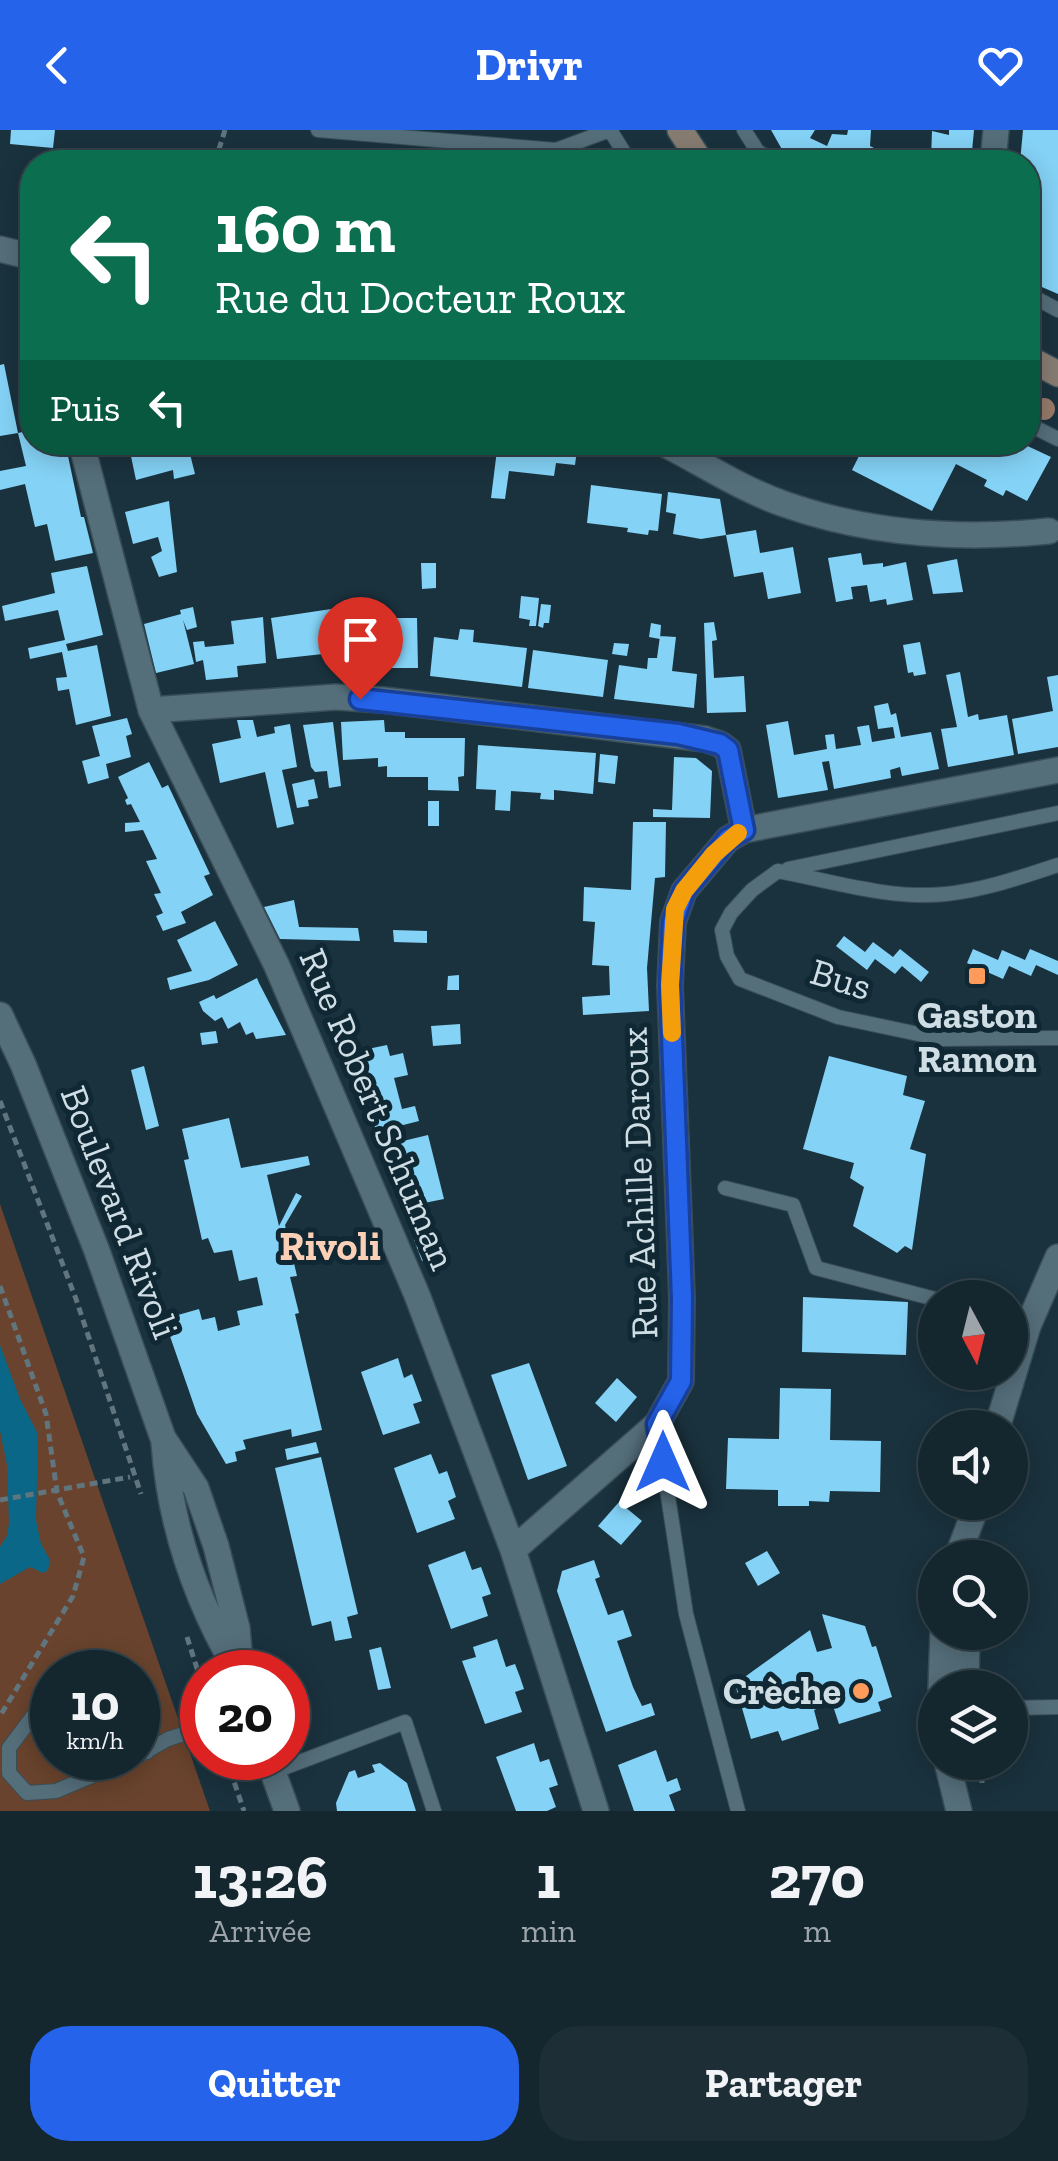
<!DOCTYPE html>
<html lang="fr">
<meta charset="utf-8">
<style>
body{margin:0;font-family:"Zilla Slab",serif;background:#1d2e36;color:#f1f3f6;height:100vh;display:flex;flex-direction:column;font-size:38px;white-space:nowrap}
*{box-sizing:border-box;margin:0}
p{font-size:32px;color:#9da5aa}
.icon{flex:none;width:55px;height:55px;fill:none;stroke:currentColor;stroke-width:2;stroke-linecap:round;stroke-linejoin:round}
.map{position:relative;height:1681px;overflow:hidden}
.sheet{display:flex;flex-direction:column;background:#14262e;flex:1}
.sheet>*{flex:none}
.banner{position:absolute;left:20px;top:20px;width:1020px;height:305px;border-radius:40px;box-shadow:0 5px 25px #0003,0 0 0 2px #33434a;background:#0b6e4f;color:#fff;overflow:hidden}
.needle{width:65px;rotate:173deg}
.buttons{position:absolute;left:918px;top:1150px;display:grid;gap:20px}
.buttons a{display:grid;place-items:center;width:110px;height:110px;border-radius:50%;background:#14262e;box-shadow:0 5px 25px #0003,0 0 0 2px #33434a;font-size:50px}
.speed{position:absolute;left:30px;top:1520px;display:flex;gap:20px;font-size:50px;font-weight:700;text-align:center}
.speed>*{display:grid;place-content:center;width:130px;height:130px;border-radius:50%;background:#14262e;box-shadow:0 5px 25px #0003,0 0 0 2px #33434a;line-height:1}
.speed small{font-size:25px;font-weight:400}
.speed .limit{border:15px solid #d22;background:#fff;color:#111}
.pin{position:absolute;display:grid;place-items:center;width:85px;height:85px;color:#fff;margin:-102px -42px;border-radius:50% 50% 50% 0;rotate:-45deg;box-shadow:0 0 10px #0007}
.pin .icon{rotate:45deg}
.me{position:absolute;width:110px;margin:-55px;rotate:0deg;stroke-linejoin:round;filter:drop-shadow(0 0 8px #0008)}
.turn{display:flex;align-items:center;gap:35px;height:210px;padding:0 30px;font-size:45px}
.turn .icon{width:130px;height:130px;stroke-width:2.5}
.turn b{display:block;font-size:70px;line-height:85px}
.then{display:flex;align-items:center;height:95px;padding:0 30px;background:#0003;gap:20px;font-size:38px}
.eta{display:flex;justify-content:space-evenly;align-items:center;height:170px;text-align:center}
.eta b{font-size:60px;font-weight:700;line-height:70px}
.button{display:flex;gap:20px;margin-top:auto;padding:20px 30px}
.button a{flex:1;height:115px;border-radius:40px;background:#2563eb;color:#fff;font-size:40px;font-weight:700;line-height:115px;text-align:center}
.button a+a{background:#1d2e36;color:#f1f3f6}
header{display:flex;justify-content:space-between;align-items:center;height:130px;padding:0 30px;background:#2563eb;color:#fff;font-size:45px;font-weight:700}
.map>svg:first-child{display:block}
.green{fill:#69432d;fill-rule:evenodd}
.water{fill:#0a6787}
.building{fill:#84d2f6}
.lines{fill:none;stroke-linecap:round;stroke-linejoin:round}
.service-casing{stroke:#384d56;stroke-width:16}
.minor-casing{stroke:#384d56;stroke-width:28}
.tertiary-casing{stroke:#384d56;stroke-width:28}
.secondary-casing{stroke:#384d56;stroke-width:28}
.path{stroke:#61757f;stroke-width:5;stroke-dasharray:8 5;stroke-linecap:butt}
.service{stroke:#546e7a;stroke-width:14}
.minor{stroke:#546e7a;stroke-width:25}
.tertiary{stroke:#546e7a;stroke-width:25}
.secondary{stroke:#877c72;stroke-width:25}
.tree{fill:#967a69}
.route-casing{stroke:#184099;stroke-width:25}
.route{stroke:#2563eb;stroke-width:18}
.slow{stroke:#f59e0b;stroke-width:18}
.poi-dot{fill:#ff9b5a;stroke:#102833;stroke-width:4}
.labels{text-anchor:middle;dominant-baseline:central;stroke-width:10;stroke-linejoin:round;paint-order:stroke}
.street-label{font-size:38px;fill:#cfdde4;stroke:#102833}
.poi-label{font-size:38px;font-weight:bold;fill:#cfdde4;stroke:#102833}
.neighbourhood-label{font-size:40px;font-weight:bold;fill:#fbd0b6;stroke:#102833}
</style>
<header><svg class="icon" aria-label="back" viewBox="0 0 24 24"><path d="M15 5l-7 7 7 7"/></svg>Drivr<svg class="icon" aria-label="heart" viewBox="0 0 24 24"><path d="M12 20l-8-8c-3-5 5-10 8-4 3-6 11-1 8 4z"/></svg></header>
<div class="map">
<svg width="1058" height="1681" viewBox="0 0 1058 1681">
<rect width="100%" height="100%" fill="#1a323e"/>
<!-- green -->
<path class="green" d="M0,1074L210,1681H0ZM52,1542H138V1628H52Z"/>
<!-- water -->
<path class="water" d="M0,1215L20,1269L38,1304L36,1390L41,1414L50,1430L48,1440L43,1443L30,1437L0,1454V1417L7,1406L9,1393L7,1335L0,1301Z"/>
<!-- building -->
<path class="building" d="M11,0H55L53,18L10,14Z
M771,0H815L810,8L827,16L832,4L847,5L848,0H871L870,16L886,24L882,32H802L784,23Z
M949,0H974L971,32H918V27L931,29L932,1L949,5Z
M1023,0H1058V164L1028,151V32H1020Z
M4,234L18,303L32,300V312H65L81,387H84L93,423L55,431L47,394L35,397L25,354L0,360V341L26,336L18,303L0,306V235Z
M128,312H187L195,344L174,349L173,340L136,350Z
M498,312H578L575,335L556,333L554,346L509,341L505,369L491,368Z
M866,312H1019L1051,327L1027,371L1006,360L1003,366L984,356L987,350L956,334L932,381L852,340Z
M591,355L662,364L658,401L649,400L648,405L627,402L628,398L587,393Z
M668,362L720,369L726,405L701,409L673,404L676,384L666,382Z
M169,371L177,442L159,447L151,427L162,421L158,407L133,414L125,382Z
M756,400L760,423L793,417L801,463L768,469L763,442L734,447L726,405Z
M861,423L863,435L883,433V437L906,432L913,470L887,475L886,469L870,472L867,455L851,457L853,469L836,472L828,428Z
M957,429L963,462L933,464L927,435Z
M421,433H436V458L422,459Z
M87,436L103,505L66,514L68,521L97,515L111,586L76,595L69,559L58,561L56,548L67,547L62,522L30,529L28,518L65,510L58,480L5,491L2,476L55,463L51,443Z
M521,466L539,468L536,496H529L530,490L519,488Z
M541,474L551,475L549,493H544L543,498L538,496Z
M358,475L360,520L277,529L271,488Z
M193,477L197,497L187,500L183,490L194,534L156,543L144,494L181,484L180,480Z
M263,487L266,533L237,536L238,547L206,550L203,530L196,532L193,512L204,511L205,517L234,514L231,491Z
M372,488H417L418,538H372Z
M714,492L717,510L712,511L714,548L744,546L746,582L707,583L704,493Z
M651,493L661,495L660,509L649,507Z
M460,499L474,500L473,512L527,518L522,557L430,546L434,507L458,510Z
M660,506L676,507L672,541L697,544L694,578L614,569L619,535L647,539L648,528H657Z
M920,512L926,544L914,546L913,542L908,543L903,515Z
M614,513L629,514L627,526L612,524Z
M533,520L608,530L603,567L528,558Z
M960,542L968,587L978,584L979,590L1007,585L1014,625L948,637L941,599L957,597L946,545Z
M1058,545V617L1018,624L1012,589L1053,581L1047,547Z
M888,573L891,585L896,583L901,607L931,602L939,639L902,646L900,637L890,640L891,648L834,659L829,631L822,632L828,660L778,668L766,595L788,591L794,625L827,619L825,605L834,604L836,619L861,615L857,597L869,595L872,612L895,608L893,597L878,599L874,576Z
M127,588L132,604L126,606L131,627L106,634L109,648L88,654L82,631L100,626L92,596Z
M237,590H253L257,607L275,603L274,597L290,594L297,637L282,640L294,694L277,698L265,642L220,653L212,614L241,608Z
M384,590L385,602H405V608H465L464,646L458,647L459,661L428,660V647H387V636L378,637V628L343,630L341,592Z
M333,592L341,656L329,658L327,641L315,642L311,637L303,595Z
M478,615L596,623L593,664L554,660V670L540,669L541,663L511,661L510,681L495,680L496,660L476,659Z
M600,624L618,626L615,654L598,652Z
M674,627L696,628L712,641L710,688L653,687V679L672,680Z
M149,632L162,658L168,655L210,744L204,746L213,765L181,782L186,793L163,801L156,786L163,783L154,764L161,763L146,731L157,729L143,700L125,702V693L140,692L131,674L127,675L125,670L128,668L118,647Z
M314,649L318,668L308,670L309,676L297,678L292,654Z
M428,671H439V696H428Z
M633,692H666L665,747L655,748L647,838L649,881L583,885L582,867L610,865L609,836L592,835L595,792L583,791L584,757L631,760Z
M294,770L299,797L358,798L360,811L280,809L264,777Z
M215,791L238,835L209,850L170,860L167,848L192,841L177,810Z
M393,800L427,801V813L394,812Z
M844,806L865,822L873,812L893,827L900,819L929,842L921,852L902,836L895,844L875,829L867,840L836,816Z
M973,819L998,830L1002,820L1025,830L1030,819L1058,831V845L1036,835L1031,846L1009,836L1003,849L967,833Z
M459,845V860H447L448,846Z
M257,848L259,853L286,905L256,909L253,902L246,905L240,892L228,899L222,887L215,891L203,881L199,872L214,865L216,869Z
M460,894L461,914L433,916L431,896Z
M216,901L218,913L202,915L200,903Z
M387,915L390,926L403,923L408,945L394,948L402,979L415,976L419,991L376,1002L358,921Z
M829,926L907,946L903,965L925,971L910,1019L926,1024L912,1120L905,1116L897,1123L853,1096L864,1057L850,1048L854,1033L803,1019Z
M144,936L159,996L146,1000L131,940Z
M229,988L241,1038L308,1026L310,1035L267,1045L279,1096L296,1063L302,1066L285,1095L297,1146L290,1147L299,1183L295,1184L322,1300L292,1307L291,1299L243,1310L246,1319L235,1322L237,1331L226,1334L197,1284L164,1189L199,1179L202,1190L215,1187L218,1201L240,1195L237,1181L263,1175L257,1147L239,1151L232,1120L214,1123L208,1108L202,1110L184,1030L189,1029L182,999Z
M428,1005L444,1069L414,1075L399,1012Z
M434,1103L441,1124L422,1131L414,1110Z
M803,1167L908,1172L906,1225L802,1222Z
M398,1228L404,1248L412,1244L422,1271L413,1274L420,1293L383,1305L361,1242Z
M529,1233L567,1336L528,1350L491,1245Z
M617,1248L637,1267L616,1292L595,1273Z
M780,1258L831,1259L830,1310L881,1311L880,1362L830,1361L829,1372L809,1371V1376H778V1360L726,1359L728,1308L779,1309Z
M316,1312L319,1323L287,1330L285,1319Z
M431,1324L439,1344L447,1341L456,1367L448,1371L455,1389L417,1403L394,1338Z
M321,1327L358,1484L347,1487L352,1508L335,1511L331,1491L312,1496L275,1338Z
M619,1372L642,1391L621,1415L598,1396Z
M465,1421L472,1440L481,1437L491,1464L482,1467L488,1486L451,1499L428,1435Z
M767,1421L780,1443L758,1456L745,1433Z
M594,1430L600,1447L595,1449L608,1485L623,1480L632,1506L617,1511L633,1557L642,1576L651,1573L655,1585L606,1602L557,1461L562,1441Z
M822,1484L865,1496L872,1517L876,1516L892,1567L878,1572L881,1581L839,1594L832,1573L814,1580L819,1599L782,1611L778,1601L751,1609L735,1554L810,1500L817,1522L832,1518Z
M497,1509L506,1537L515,1534L520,1547L524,1559L515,1562L522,1582L485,1594L462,1531L476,1527L473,1517Z
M381,1517L391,1558L378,1560L369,1520Z
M534,1613L540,1632L549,1629L558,1655L549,1658L556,1677L547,1681H516L496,1627Z
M656,1620L667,1652L677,1648L681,1660L669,1665L675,1681H634L618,1635Z
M380,1633L407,1653L416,1681H337L336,1673L349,1642L355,1640L358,1648L375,1642L372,1635Z"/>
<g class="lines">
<!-- service casing -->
<g class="service-casing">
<path id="service" d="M318,0L556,20L610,0
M610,0L630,32
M744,0L758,22L778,32
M1028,164L1058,180
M1028,294L1058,309
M1058,735C1021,747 985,760 946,764C891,770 831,751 778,741L752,760L731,783L722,800L727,826L740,849L838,887L942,909L1058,908
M788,739L1058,683
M725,1058L793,1075L816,1138L935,1169
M657,1294L686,1484L738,1681
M69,1542L90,1534L101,1542
M52,1561L9,1618V1643L27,1663L56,1661L134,1628
M1010,1578L1058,1577
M138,1601L147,1622
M138,1626L168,1609L202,1598
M273,1642L405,1592L434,1681"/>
</g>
<!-- minor casing -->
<g class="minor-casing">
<path id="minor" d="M993,32L996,0
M0,119L32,127
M81,312L151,580L277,836L417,1165L513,1420L596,1681
M661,312C702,333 741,359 784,374C869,404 961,410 1049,401
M151,580L336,567L383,570L705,609L720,614L728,620L744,700
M997,1298L1028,1196L1058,1127
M513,1420L657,1294L681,1251L682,1168L670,855L673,792L684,761L728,709L744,700L1058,640
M957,1428L978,1372
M941,1558L943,1502
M966,1558L967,1502
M947,1632L959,1681"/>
</g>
<!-- tertiary casing -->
<g class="tertiary-casing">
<path id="tertiary" d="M0,885L23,934L97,1121L163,1308L196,1358L216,1416L237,1498L241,1542
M164,1313C170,1396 196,1471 238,1542
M268,1628L287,1681"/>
</g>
<!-- secondary casing -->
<g class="secondary-casing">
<path id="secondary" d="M680,0L701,32
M1028,228L1058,244"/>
</g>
<!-- path -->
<path class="path" d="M215,32L225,0
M0,971L76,1169L141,1364
M0,1156L46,1284L57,1362L84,1427L73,1466L0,1586
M0,1370L130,1347
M187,1507L202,1554
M226,1628L244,1681
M981,1632L982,1653"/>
<!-- service -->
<use href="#service" class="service"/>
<!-- minor -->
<use href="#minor" class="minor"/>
<!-- tertiary -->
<use href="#tertiary" class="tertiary"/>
<!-- secondary -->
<use href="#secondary" class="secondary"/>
</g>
<!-- trees -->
<circle class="tree" cx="1044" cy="279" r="11"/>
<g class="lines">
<!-- route casing -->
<g class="route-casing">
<path id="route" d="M360,569L678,604L720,614L728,620L744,700L728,709L684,761L673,792L670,855L682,1168L681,1251L657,1294L663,1332"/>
</g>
<!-- route -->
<use href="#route" class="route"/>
<!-- slow -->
<path class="slow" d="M672,903L670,855L675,779L684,761L714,724L738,703"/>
</g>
<!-- markers -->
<g class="poi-dot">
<rect x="967" y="836" width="20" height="20" rx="5"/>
<circle cx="861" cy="1561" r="10"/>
</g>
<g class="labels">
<!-- street labels -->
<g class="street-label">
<text transform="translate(841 849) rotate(17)">Bus</text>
<text transform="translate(378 979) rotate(67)">Rue Robert Schuman</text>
<text transform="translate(639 1053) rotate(-92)">Rue Achille Daroux</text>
<text transform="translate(120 1082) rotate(69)">Boulevard Rivoli</text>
</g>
<!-- poi labels -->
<g class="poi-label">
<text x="977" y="885">Gaston<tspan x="977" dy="44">Ramon</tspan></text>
<text x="841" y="1561" text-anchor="end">Crèche</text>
</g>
<!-- neighbourhood labels -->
<g class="neighbourhood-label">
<text x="330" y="1116">Rivoli</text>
</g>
</g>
</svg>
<div class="buttons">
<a><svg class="needle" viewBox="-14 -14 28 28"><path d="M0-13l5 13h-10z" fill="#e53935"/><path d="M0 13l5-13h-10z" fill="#9da5aa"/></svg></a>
<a><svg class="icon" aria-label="sound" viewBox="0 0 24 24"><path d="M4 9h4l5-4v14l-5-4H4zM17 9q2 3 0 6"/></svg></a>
<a><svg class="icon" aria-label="search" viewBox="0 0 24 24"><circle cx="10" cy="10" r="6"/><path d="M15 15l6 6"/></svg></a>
<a><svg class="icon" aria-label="layers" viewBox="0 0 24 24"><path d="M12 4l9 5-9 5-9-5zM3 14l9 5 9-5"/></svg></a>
</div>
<div class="speed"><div>10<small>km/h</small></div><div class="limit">20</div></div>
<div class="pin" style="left:360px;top:569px;background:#d93025"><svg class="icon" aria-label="arrive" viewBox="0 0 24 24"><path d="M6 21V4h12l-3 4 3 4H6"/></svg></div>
<svg class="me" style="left:663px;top:1332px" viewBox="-20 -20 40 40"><path d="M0-17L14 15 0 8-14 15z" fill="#2563eb" stroke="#fff" stroke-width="4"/></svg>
<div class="banner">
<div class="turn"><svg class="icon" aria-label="left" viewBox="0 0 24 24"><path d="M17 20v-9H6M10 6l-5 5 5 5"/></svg><div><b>160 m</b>Rue du Docteur Roux</div></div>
<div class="then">Puis<svg class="icon" aria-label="left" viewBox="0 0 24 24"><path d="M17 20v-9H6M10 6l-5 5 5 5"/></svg></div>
</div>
</div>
<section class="sheet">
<div class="eta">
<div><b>13:26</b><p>Arrivée</p></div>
<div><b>1</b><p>min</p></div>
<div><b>270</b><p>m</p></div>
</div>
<div class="button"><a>Quitter</a><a>Partager</a></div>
</section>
